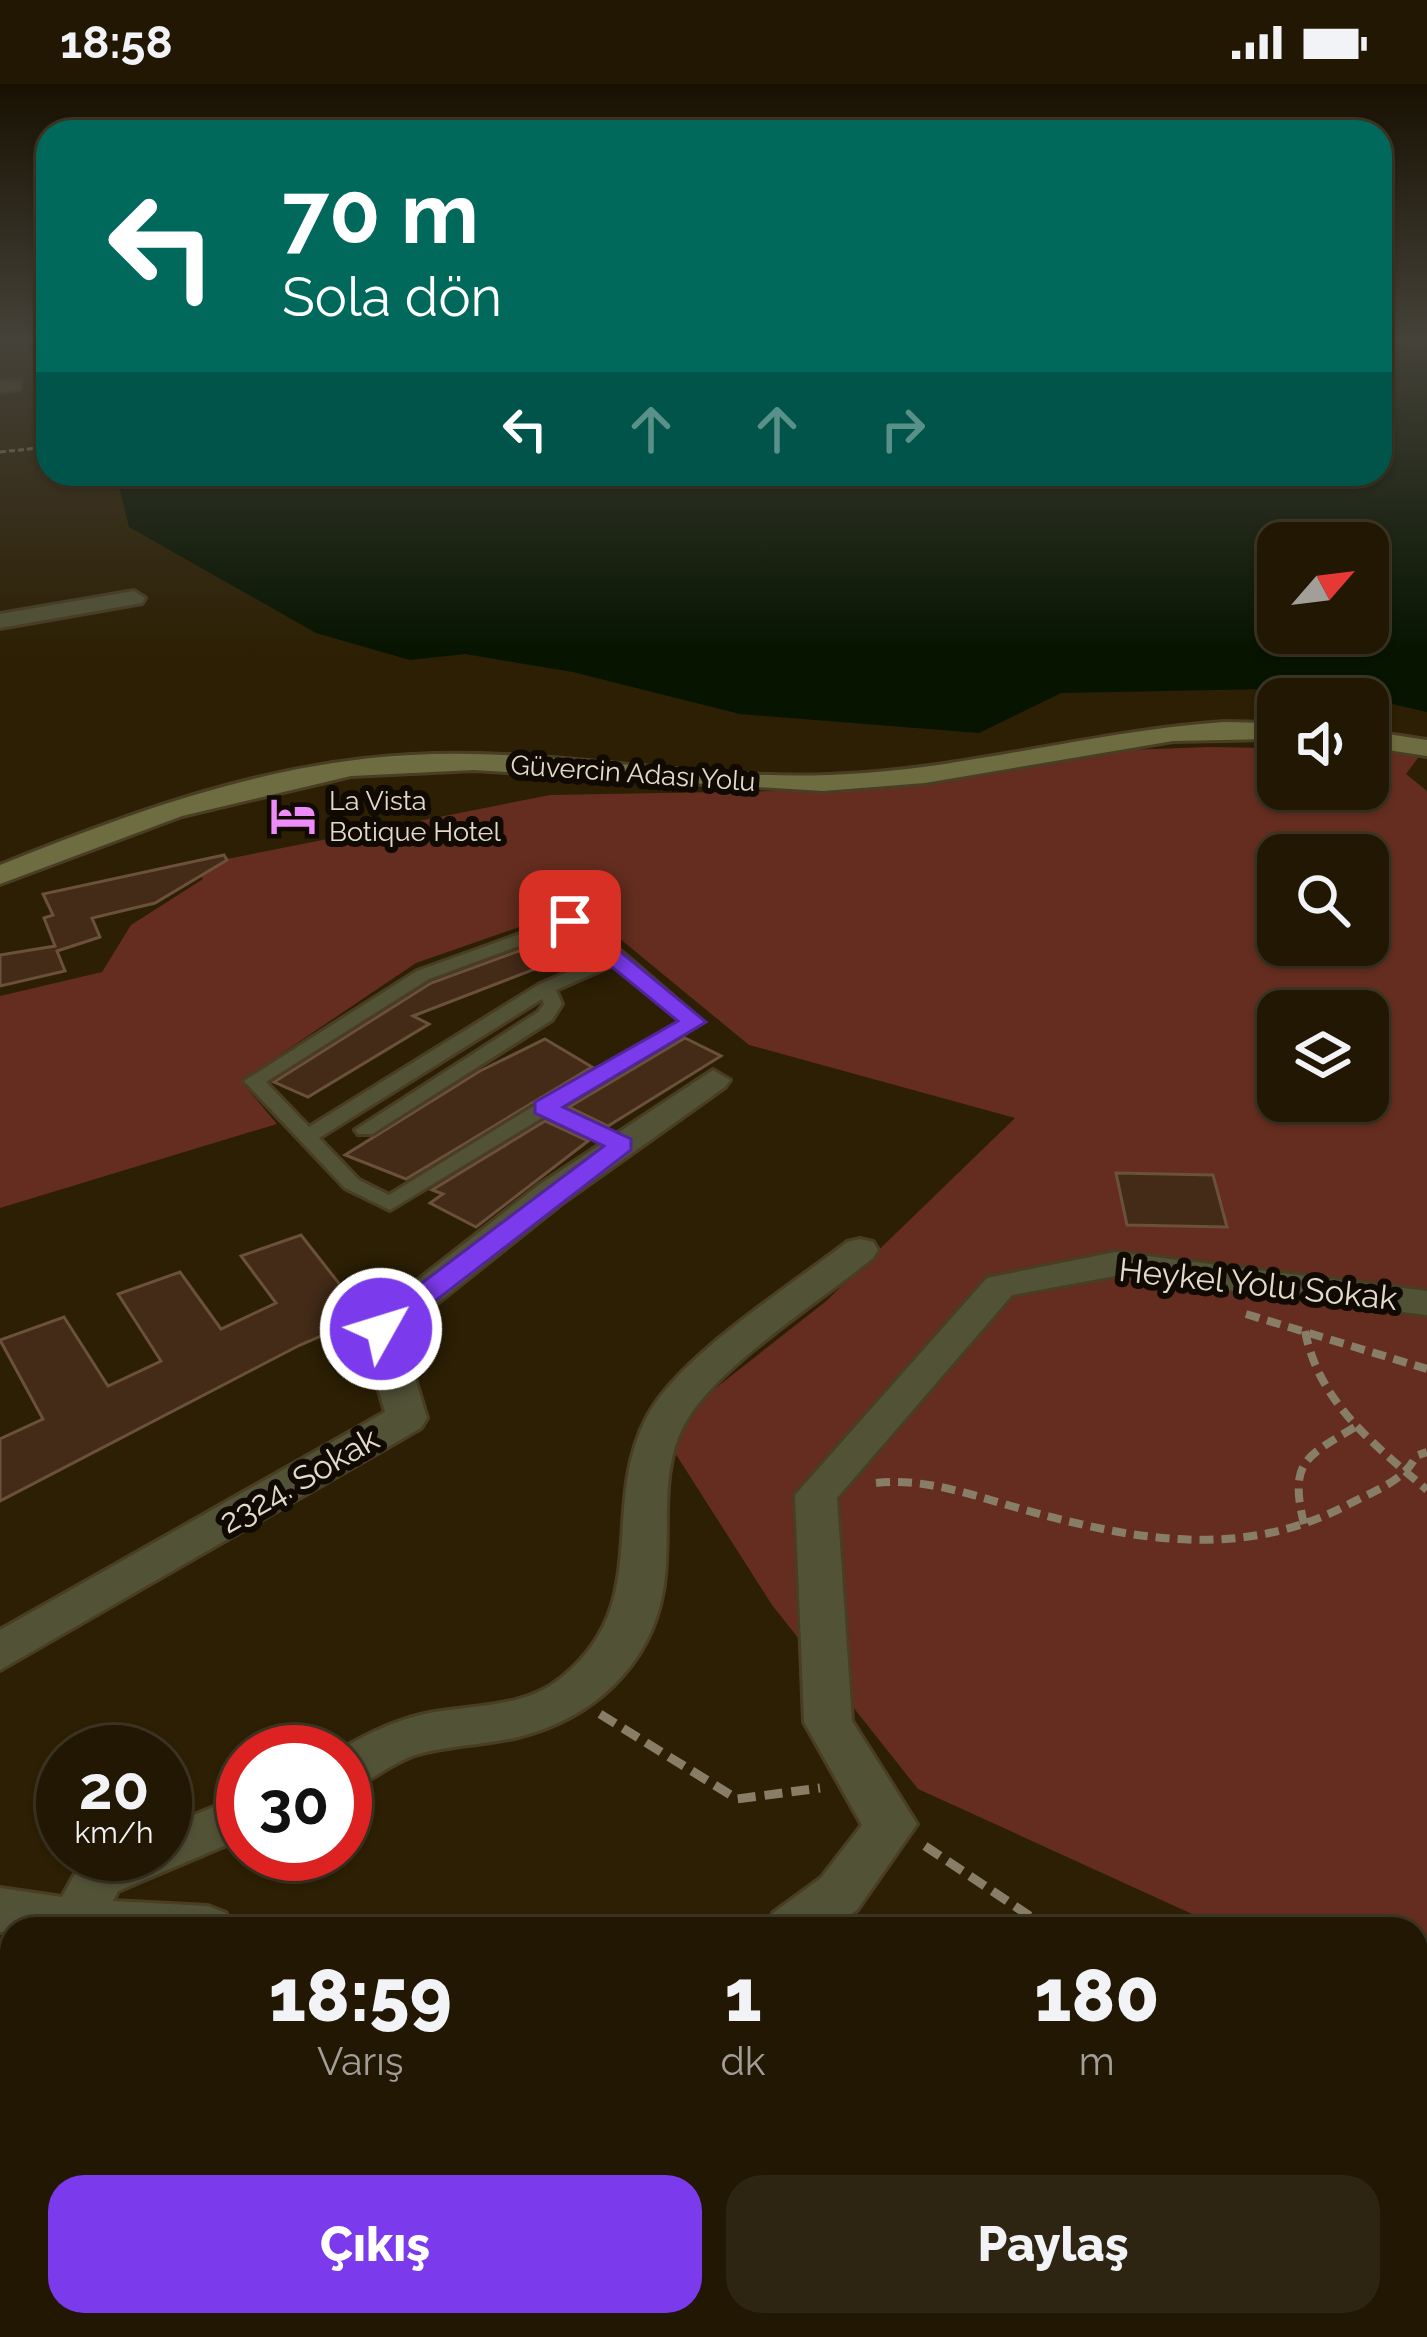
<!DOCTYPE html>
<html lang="tr">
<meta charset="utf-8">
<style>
body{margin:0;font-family:Raleway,sans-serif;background:#2d2411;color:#f1f3f6;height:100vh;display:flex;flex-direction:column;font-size:45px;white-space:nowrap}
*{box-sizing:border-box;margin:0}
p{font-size:39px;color:#a29f99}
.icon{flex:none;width:66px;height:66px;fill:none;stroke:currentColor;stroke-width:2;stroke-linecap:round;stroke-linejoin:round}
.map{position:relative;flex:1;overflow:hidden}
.panel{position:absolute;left:0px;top:1833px;width:1428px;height:420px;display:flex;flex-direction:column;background:#211702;border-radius:36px 36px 0 0;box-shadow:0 3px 9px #0004,0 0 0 3px #3e3624}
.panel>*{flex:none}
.hud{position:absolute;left:36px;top:36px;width:1356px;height:366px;border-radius:36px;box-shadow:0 3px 9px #0004,0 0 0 3px #3e3624;background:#00695c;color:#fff;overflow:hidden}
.needle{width:78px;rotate:62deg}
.fabs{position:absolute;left:1257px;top:438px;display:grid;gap:24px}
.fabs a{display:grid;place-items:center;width:132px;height:132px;border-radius:24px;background:#211702;box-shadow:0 3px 9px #0004,0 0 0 3px #3e3624;font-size:60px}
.speed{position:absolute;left:36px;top:1641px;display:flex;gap:24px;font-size:60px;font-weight:700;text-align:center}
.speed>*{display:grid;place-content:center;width:156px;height:156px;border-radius:50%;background:#211702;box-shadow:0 3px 9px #0004,0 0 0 3px #3e3624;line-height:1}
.speed small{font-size:30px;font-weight:400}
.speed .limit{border:18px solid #d22;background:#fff;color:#111}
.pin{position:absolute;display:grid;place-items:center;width:102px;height:102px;color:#fff;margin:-51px;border-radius:24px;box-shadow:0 6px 18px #0006}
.me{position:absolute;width:132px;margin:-66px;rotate:51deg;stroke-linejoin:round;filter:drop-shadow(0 0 9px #0008)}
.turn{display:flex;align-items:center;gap:42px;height:252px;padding:0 48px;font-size:54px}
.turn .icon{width:156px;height:156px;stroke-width:2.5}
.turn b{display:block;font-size:84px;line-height:102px}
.lanes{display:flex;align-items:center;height:114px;padding:0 48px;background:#0003;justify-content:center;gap:60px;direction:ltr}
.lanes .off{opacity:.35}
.eta{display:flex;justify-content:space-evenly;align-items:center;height:204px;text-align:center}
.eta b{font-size:72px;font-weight:800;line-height:84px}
.cta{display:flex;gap:24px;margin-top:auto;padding:24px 48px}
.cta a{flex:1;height:138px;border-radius:36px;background:#7c3aed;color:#fff;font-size:48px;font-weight:800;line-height:138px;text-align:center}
.cta a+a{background:#2d2411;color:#f1f3f6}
.status{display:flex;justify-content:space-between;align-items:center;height:84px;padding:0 60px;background:#211702;direction:ltr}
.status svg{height:33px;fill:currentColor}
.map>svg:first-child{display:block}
.green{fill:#642d1f;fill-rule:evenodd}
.water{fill:#061400;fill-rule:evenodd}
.building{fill:#432b17;stroke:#6b503c;stroke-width:3}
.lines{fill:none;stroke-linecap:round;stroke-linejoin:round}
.lane-casing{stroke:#493d23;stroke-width:6}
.street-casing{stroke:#493d23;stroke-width:6}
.secondary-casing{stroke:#493d23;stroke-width:6}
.path-far2{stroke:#887e68;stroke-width:3;stroke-dasharray:6 3;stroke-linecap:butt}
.path-far1{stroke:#887e68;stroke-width:8;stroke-dasharray:14 8;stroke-linecap:butt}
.path{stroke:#887e68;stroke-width:9;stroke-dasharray:18 9;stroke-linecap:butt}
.lane{fill:#525237;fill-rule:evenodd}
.street{fill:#525237;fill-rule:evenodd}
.secondary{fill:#6d6d41;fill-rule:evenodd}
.route{fill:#7c3aed;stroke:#51269a;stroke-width:3}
.labels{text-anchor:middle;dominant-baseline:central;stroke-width:12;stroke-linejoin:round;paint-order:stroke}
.far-street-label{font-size:27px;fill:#e2daca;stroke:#100a02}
.far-poi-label{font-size:27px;fill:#e2daca;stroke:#100a02;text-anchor:start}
.street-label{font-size:33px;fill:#e2daca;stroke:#100a02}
</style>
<div class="status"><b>18:58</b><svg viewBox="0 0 49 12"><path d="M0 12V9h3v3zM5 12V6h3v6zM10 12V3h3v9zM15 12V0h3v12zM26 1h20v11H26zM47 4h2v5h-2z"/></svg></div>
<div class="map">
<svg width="1427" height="2253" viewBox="0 0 1427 2253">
<rect width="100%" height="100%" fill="#2c1f03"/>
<!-- green -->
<path class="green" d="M1208,663L1278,664V705H1368V665L1424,666L1406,690L1427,707V1937L1416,1932V1845H1225L918,1705L772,1521L661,1347L825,1218L1015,1034L749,961L580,822L416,879L241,997L277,1040L0,1124V912L102,888L131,841L203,795L191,782L550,711L885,705L1102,667ZM1278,771H1368V861H1278ZM1278,927H1368V1017H1278Z"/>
<!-- water -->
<path class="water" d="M1380,255H1427V628L1273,593L1266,605L1061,609L979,649L740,630L573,588L465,570L410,576L316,549L129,443L116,390H1380ZM1278,459H1368V549H1278Z"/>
<!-- building -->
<path class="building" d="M224,771L227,776L155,819L92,834L100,853L57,867L65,887L0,902V871L55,862L44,834L53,831L43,810Z
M557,853L579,868L413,932L429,940L308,1013L274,998L431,899Z
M685,954L721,972L608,1042L569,1023Z
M545,955L592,983L406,1095L345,1071L480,987Z
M545,1037L588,1057L476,1143L430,1119L443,1110L432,1106Z
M1116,1089L1213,1091L1227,1143L1127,1141Z
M301,1151L341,1202L358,1196L380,1220L363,1234L300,1261L0,1417V1355L43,1335L0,1256L64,1233L108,1302L161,1277L118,1210L180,1188L221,1245L276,1219L241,1172Z"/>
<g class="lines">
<!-- lane casing -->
<g class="lane-casing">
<path id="lane" d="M570,832L623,869L703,938L559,1024L629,1056L632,1060L629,1064H615L545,1032L390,1126L345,1104L244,997L417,887ZM568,844L603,873L540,900L309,1043L266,998L429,895ZM613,881L682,937L537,1020L389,1111L359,1096L319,1054L542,915L544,920L538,928L355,1046L358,1050H372L552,936L562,920L556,906Z"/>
</g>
<!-- street casing -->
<g class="street-casing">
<path id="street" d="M20,297V305L0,308V298Z
M134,507L145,514L142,519L0,544V530Z
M713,986L730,996L725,1003L565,1117L401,1248L427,1334L421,1344L0,1586V1546L385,1328L362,1245L367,1236L539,1101Z
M860,1155L873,1158L878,1166L873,1174C823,1215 718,1282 687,1336C656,1387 673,1451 663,1507C650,1583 591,1635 518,1653C485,1661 451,1661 418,1670C392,1678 371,1698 345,1707V1668H337C366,1650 395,1636 429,1629C473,1621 525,1624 561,1594C654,1520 599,1425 647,1333C678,1273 792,1201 847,1158Z
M1115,1168L1427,1207V1231L1115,1192L1012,1211L837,1414L852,1637L917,1740L857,1826L831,1845H765L773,1829L821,1794L862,1741L804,1638L795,1411L987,1194Z
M243,1711V1754L118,1807L113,1817L208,1822L226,1829L234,1845L0,1848V1804L62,1813L82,1777L98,1770H165V1743Z
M12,1858V1909L0,1914V1863Z
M0,2001L12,2006V2066L0,2061Z
M206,2241H343L338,2253H211Z
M449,2241H513L518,2253H454Z
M1280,2241H1352L1357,2253H1285Z"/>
</g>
<!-- secondary casing -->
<g class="secondary-casing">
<path id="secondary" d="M1224,638L1278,639V655L1173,657L925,699L823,707L474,686L351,692L182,732L0,800V781C132,728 268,678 411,671C550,663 689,696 828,691C962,687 1091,647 1224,638Z
M1368,647L1427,656V672L1368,663Z"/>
</g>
<!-- path-far2 -->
<path class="path-far2" d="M33,291L42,287L40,277L48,269
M0,368L48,363"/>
<!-- path-far1 -->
<path class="path-far1" d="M1246,1230L1427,1285
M1305,1247C1319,1319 1374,1360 1427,1406
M876,1399C923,1394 966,1409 1011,1422C1127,1455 1240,1479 1351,1419C1376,1406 1404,1397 1416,1372L1427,1368
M1304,1440C1289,1378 1305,1373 1355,1343"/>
<!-- path -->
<path class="path" d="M600,1630L737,1715L820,1704
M925,1762L1049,1845"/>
<!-- lane -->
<use href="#lane" class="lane"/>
<!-- street -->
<use href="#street" class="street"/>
<!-- secondary -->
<use href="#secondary" class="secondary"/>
</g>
<!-- sky -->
<linearGradient id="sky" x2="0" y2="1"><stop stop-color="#181102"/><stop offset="0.45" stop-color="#454239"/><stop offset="1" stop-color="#454239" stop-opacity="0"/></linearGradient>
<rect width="1427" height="570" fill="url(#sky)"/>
<!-- route -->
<path class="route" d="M562,833H578L706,938L563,1023L631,1055V1066L391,1251H370L366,1245L370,1238L604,1062L535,1029V1018L678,937L562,842Z"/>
<!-- icons -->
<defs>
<g id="hotel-bare" transform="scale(3.6)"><path d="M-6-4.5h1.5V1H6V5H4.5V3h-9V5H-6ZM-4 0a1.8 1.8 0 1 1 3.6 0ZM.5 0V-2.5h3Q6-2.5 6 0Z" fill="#ed8cf9" stroke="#100a02" stroke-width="2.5" paint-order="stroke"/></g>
</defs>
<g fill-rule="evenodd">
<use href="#hotel-bare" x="293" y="732"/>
</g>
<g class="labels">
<!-- far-street labels -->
<g class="far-street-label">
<text transform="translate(633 689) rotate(4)">Güvercin Adası Yolu</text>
</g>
<!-- far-poi labels -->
<g class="far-poi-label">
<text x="329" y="716">La Vista<tspan x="329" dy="31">Botique Hotel</tspan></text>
</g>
<!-- street labels -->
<g class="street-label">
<text transform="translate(1258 1200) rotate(6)">Heykel Yolu Sokak</text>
<text transform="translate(299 1396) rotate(-30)">2324. Sokak</text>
</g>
</g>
</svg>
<div class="fabs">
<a><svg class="needle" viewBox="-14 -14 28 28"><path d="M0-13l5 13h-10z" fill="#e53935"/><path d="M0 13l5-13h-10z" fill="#a29f99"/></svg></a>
<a><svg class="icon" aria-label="sound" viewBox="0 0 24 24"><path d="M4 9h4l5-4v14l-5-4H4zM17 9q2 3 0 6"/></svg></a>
<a><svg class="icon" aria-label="search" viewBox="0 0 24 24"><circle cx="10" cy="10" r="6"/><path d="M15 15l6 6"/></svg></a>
<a><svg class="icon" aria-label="layers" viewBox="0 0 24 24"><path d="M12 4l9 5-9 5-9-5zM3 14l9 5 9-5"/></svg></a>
</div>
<div class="speed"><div>20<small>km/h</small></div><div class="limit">30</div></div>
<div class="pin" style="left:570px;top:837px;background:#d93025"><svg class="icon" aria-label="arrive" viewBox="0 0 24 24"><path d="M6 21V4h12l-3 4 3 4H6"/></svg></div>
<svg class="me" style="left:381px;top:1245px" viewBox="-20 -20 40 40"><circle r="17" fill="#7c3aed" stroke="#fff" stroke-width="3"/><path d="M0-11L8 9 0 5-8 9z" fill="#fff"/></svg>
<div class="hud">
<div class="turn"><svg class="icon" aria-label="left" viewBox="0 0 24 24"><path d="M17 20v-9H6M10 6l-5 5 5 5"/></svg><div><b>70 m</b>Sola dön</div></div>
<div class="lanes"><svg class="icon" aria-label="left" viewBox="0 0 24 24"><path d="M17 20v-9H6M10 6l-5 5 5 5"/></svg><svg class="icon off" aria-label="ahead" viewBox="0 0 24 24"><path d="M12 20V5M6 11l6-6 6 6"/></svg><svg class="icon off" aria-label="ahead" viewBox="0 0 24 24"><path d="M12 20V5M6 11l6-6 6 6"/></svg><svg class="icon off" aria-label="right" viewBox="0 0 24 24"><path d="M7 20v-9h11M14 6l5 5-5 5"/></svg></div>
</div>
<section class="panel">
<div class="eta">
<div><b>18:59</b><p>Varış</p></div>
<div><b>1</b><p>dk</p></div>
<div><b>180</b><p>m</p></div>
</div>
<div class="cta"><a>Çıkış</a><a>Paylaş</a></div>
</section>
</div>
